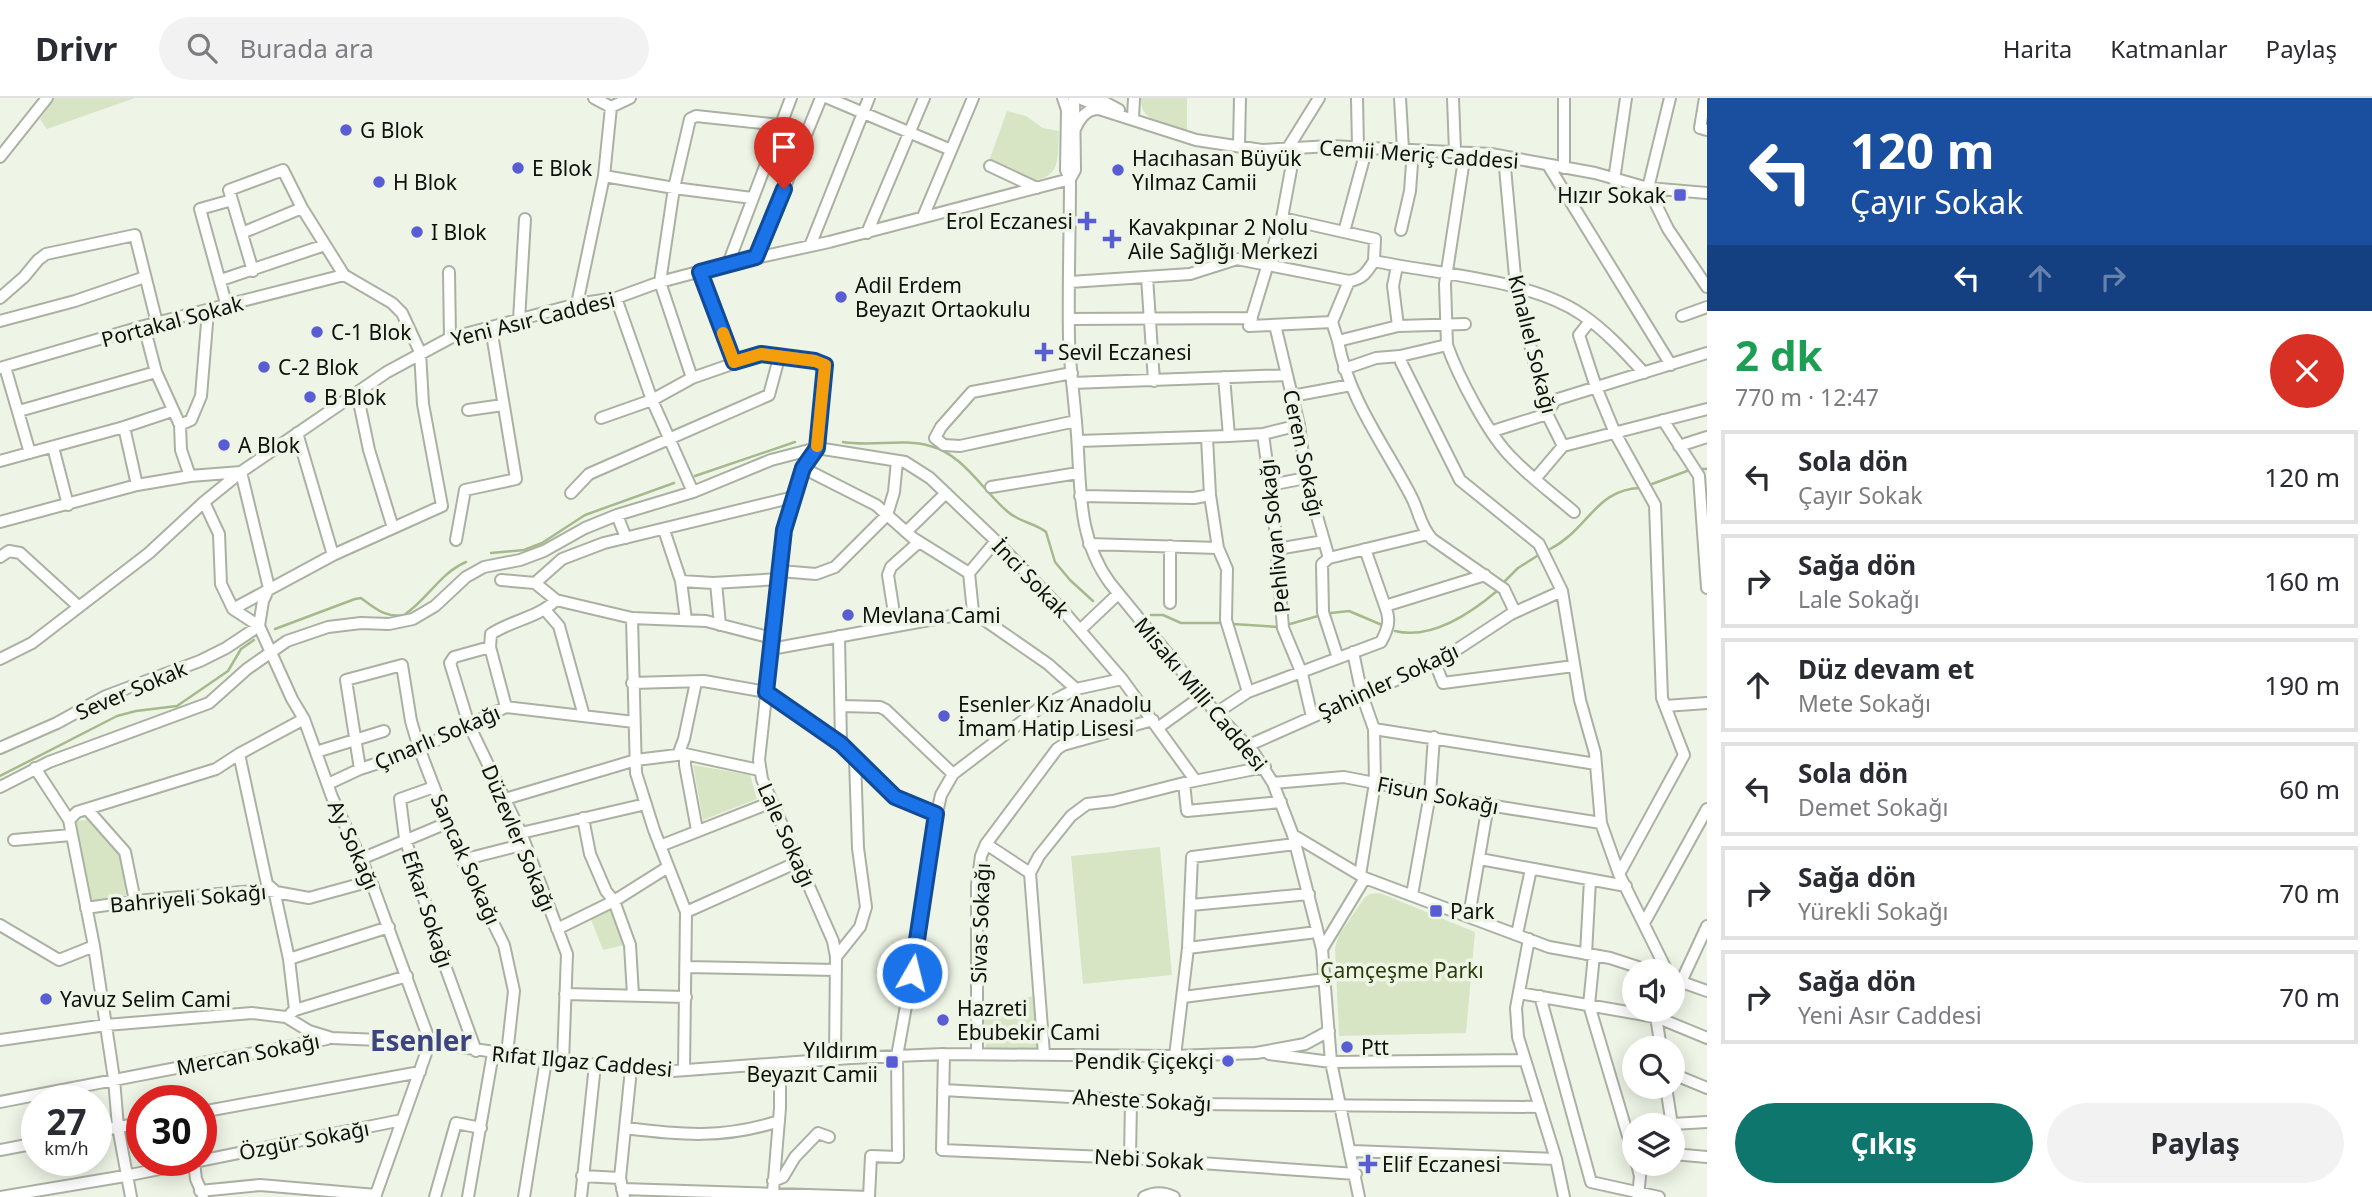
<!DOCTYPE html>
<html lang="tr">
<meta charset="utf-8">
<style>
body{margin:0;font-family:"Noto Sans",sans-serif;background:#f2f2f3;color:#2b2b33;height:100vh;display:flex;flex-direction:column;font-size:26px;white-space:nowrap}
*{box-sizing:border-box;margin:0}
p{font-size:23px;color:#7c7c81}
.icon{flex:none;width:38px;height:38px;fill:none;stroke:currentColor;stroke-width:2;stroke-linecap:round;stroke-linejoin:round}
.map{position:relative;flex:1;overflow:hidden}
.side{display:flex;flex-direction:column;background:#fff;width:665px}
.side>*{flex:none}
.hud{background:#1a4fa0;color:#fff;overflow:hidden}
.controls{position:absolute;left:1622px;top:861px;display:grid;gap:14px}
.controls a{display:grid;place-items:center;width:63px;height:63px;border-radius:50%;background:#fff;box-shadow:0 4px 18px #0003;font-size:35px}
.speed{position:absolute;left:21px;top:987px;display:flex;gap:14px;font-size:35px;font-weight:700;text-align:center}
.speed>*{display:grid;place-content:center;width:91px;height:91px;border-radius:50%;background:#fff;box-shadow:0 4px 18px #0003;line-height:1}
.speed small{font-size:18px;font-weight:400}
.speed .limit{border:10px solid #d22;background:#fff;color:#111}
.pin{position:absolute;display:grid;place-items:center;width:60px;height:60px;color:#fff;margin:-72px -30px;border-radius:50% 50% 50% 0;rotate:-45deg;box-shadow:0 0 7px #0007}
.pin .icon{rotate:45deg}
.me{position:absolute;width:77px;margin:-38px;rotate:8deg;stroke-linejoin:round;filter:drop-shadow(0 0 5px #0008)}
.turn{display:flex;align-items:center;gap:24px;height:147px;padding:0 28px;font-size:32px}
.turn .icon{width:91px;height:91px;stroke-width:2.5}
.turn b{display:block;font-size:49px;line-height:60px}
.lanes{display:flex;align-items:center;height:66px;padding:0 28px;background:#0003;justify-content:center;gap:35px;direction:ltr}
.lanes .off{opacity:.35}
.round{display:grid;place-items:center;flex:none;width:74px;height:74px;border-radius:37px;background:#f2f2f3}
.summary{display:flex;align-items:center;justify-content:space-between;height:119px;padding:0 28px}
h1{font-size:42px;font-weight:700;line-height:52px;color:#1e9e55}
.primary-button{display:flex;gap:14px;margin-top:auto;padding:14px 28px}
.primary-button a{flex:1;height:80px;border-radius:42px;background:#0f766e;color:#fff;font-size:28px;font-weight:700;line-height:80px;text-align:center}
.primary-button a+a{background:#f2f2f3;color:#2b2b33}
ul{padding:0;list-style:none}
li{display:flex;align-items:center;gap:21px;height:94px;margin:0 14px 10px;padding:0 14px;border:4px solid #e1e1e2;border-radius:0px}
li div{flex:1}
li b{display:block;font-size:26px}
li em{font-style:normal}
header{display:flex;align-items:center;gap:42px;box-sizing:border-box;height:98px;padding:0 35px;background:#fff;border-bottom:2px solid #e1e1e2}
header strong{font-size:33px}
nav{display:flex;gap:38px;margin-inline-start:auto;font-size:24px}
.search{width:490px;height:63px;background:#f2f2f3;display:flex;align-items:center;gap:18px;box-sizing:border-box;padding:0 24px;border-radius:38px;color:#7c7c81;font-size:26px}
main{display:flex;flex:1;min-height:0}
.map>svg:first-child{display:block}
.green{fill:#d7e5c5}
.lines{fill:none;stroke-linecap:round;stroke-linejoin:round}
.stream{stroke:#a6b98c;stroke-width:2.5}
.minor-casing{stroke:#aab1a2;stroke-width:14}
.minor{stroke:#fff;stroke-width:10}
.route-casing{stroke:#114b97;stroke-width:18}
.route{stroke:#1a73e8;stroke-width:12}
.slow{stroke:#f59e0b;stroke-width:12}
.poi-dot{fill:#585dd4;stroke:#eef5e6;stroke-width:2.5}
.labels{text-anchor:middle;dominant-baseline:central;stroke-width:7;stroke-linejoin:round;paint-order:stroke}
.poi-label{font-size:21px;fill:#0f110c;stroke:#eef5e6;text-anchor:start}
.street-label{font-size:21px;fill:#0f110c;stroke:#eef5e6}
.park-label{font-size:21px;fill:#2a3c08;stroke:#eef5e6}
.district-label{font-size:28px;font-weight:bold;fill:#3e4481;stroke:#eef5e6}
</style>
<header>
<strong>Drivr</strong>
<div class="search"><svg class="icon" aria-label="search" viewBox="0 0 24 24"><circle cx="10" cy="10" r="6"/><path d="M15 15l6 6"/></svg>Burada ara</div>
<nav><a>Harita</a><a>Katmanlar</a><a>Paylaş</a></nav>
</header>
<main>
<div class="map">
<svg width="1707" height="1099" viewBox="0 0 1707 1099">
<rect width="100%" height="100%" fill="#eef5e6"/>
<!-- green -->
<path class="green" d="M55,0H135L47,31L40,21Z
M1141,0H1187V33C1168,27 1139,24 1141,0Z
M1007,13L1026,18L1043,30L1059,33C1057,59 1063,79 1031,83L989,63Z
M693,667L750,677L757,701L703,722Z
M89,721L123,757L126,798L124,800L90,802L74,724Z
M1160,749L1172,877L1083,886L1071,758Z
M1380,795L1475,834L1466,935L1339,938L1335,850L1339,837L1365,799L1370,796Z
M611,809L624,847L603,852L590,819Z
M1034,898L1038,951H986L983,909Z"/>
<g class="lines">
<!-- stream -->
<path class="stream" d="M843,344C872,349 902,340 930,348C963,356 983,393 1008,414C1019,424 1035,425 1046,434L1055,464L1070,482L1093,503
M1702,371H1707
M695,378L795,344
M1652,386L1687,373
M1550,451C1589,431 1596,390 1642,390
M491,455L524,452L542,445L585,417L674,385
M1505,483L1518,470L1537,458
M1331,515L1349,513L1382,527
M1151,517H1163L1181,525H1220
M1233,526L1279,529
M1290,526L1318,518
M275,531L355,501L361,500C375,510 385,520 404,517C427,502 440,475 466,464
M1395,533C1431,542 1471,515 1497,493
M0,678L117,618L136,613L177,608L228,573L241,551L254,542"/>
<!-- minor casing -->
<g class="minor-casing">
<path id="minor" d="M594,0L611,9L630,0
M828,0L951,52
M1063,0L1067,12L1066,72L1070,81C1070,134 1068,188 1069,241C1070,273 1075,305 1077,337C1081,389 1077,440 1110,485L1216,615L1254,655L1273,685L1293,737L1322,851L1331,964L1359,1099
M1079,0L1102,10
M1097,0L1119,12
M1357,0L1358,49
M1400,0L1403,51
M1453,0L1455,54
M1564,0V70
M1670,0L1648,90L1668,131L1707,189
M1705,0L1700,30L1707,32
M1133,20L1134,0
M780,27L696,18L690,21L674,90L660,184L692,280L761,256L815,263L825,267L817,350
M1075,31C1080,20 1086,11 1099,11L1196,42L1262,52L1330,48L1491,56L1595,75L1648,90L1707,95
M1239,47L1240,0
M1288,50L1319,0
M1295,50L1282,120L1249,228L1332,224L1338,243
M1465,55L1445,186L1447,247L1400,258L1401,264L1460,382L1539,446L1562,493L1580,602L1595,655L1601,725L1619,776L1667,873
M0,59L47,0
M1504,59L1516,189L1547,316L1563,348
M1548,67L1671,267
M990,68L1037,90
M604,78L674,90L752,100
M1070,81L1075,72L1074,0
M1614,82L1626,0
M232,102L253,173
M923,119L973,0
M1282,120L1375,141L1374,163
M1401,132L1410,93L1413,52
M1344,134L1367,49
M242,135L302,110
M867,135L924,0
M810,148L869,0
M756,159L821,0
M728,166L791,0
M1397,168L1393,188L1398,228
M449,174L450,240
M700,174L734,264
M1147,179L1154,283
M221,182L325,147
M1070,184L1190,176L1237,161L1349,183C1363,181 1367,174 1374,163C1436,176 1529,181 1581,216C1605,232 1625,254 1644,275
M0,200L24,179L38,162L46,156L135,137L157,225
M616,200L652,302L693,394
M577,206L604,78L611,9
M227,209L200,111L232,102L229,92L283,72L302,110L344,177L392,205L402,215L420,254L423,306L442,408L333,457L233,511
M1682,218L1707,209
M1070,221L1252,220
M519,222L525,121
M0,223L75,203L145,179
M1590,223L1579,237L1596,289L1615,335L1655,407L1662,600L1684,657L1619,776
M1332,224L1349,183
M1465,226L1398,228L1338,243C1348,300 1385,348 1411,398C1419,413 1420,428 1432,441L1504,491L1515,514
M1275,227L1287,277
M144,228L156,274L180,327L181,352L190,378
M1447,247C1458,278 1489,338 1512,360C1531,380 1553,396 1574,414
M5,269L30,355
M0,270L144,228L344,177
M1344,271L1376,260L1400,258
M1072,275L972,294L941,329L935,340L944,347L960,348L1076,323
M1224,279L1229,338L1263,336L1299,327
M1072,285L1287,277L1299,327L1306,380L1329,460L1428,436
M357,294L369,352L393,430
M1292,298L1351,287
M468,312L503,307
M19,313L156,274
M601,320L652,302L692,280
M1663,322L1699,378L1707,490
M180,327L191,322L201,298L208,213
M124,329L137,387
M1493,333L1547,316L1555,302L1707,255
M297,335L333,457
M1263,336L1274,418L1283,530L1302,576L1312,619
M1207,340L1210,397L1218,450L1227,471L1226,522L1248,594
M1078,343L1229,338
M1679,348L1707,339
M53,349L68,407
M817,350L803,370L784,432L759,662L762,681L833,843L836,859L835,961
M0,363L124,329L172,313
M803,370L876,407L913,440L969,475
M1535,381L1563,348L1707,311
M1270,387L1306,380
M991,389L1078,375
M571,395L589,376L769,297L779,260
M1080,398L1194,400L1210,397
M204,404L219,436L221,486L233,511L259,528
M617,417L626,440
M0,424L137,387L190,378L241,374L269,490L263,503L259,528
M664,432L681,483L713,485L779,481
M906,434L946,395
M456,442L465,392L516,381L491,230
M1089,446L1218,450
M1170,448V505
M1277,451L1324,443
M1365,451L1385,508L1485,477
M0,459L9,453L20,455L78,508
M1329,460L1322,466L1323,514L1338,560
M780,473L816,476L835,469L887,417L894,394L897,363
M501,482L535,485L556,502L632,520L706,523L772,540
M681,483L686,522
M535,485L562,461L604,445L794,399
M716,485L720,527
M546,513L559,528L584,618
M973,514L969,475L996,443
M632,520L636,675L654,732L686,814L684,972
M259,528L292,601L304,621L332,699L371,783L430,944
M896,528L888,477L891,469L919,444
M1080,532L1118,496
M839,538L841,646
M490,549L454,559L450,565L469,627L521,735L567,856L563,964
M771,551L973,514L1048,566L1076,591L1122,581
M1353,554L1362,597L1374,631L1375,685L1360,777
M0,561L32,545L149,455L204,404L241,374L387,274L450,240L577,206L616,200L660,184L728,166L829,144L1070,81
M1435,565L1443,585L1574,568
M632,585L704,583L766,594L841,646L895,699L936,716
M841,608L880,609L886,612L953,676
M1665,608L1707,605
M506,609L490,549L491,536C512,522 538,520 556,502
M1216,615L1248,594L1381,544C1388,531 1391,522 1385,508
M1159,629L1202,598
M1374,631L1596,666
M1247,648L1441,562L1511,516L1562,493
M0,650L57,625L106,598L200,563L226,550L259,528
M316,654L384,633
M239,656L267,786L274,792L289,861L295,912
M685,656V667L697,732
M678,657L684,641L696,584
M35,670L69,722L94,848L114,981L118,1029L131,1099
M360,671L346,582L402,567L411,623L419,650L462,762L504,847L514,893L507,956
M1184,685L1187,713L1281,704
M1273,685L1344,679L1488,707L1601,725
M328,686L360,671L412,654L506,609L634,624
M0,689L49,664L209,605L247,571L287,543L328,529L361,525L389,526L413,521L435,508L466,479L484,469L520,462L544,453L585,430L617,417L693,394L771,362L817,350L905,364L930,380L996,443L1065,515L1122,581L1195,682
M434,689L400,701L405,740L444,865L476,953
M505,701L636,662L685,656L759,672
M87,711L125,754L135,803
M583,720L590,756L606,793L614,803L630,847L633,897
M69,722L77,714L216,671L239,656L304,621
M521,735L646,706
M1293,737L1365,780L1549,849L1610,860L1650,873
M14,742L71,737
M986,746L1030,775L1044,956
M660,748L772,704
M361,761L447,725
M1480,761L1626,788
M462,762L525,746
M1030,775L1039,758L1071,718L1087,706L1113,703L1184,685L1265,669
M1412,797L1430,696L1434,639
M1191,807L1309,796
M86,810L135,803L265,792L309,800L371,783
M686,814L798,764
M1469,818L1488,707
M1644,825L1707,711
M0,827L59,862L94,848
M557,831L614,803L668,769
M1517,836L1531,771
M1529,841L1516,910L1518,939L1556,1061L1564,1099
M1188,850L1317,834
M1322,851L1365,780
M1586,856L1590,782
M1594,857L1589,907L1634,1058
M836,859L860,829L866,809L858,750L855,661
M289,861L389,829
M686,869L836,872
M1673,881L1707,893
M1681,884L1707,828
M1519,895L1656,919L1707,940
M565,896L686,899
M1540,898L1591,1084L1659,1099
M1183,899L1325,881
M1659,912L1656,919L1661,950
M291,915L295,912L407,878
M0,942L106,927L252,915L286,919L309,933L332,940L427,944L563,964L673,973L851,960L944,956L1175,958L1256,955L1305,946L1329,933
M977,955V787L981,758L986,746L1057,651L1063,647L1153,622
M944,956L942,1052L1130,1060L1356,1076
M1269,956L1331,964L1525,962
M1175,958L1188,850L1192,759L1295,746
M1673,976L1707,990
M1666,989L1672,1027
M943,992L1198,1006L1540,1009
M0,1004L327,941
M201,1014L420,974
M1672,1026L1707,1024
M625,1030C681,1037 724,1041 779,1023
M96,1033L142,1025
M1673,1035L1676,1055
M0,1052L37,1045
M1352,1053L1556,1061
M1673,1056L1707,1059
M1130,1060L1131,1002
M194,1064L196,1081L203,1097
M1637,1066L1640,1078L1638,1099
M582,1078L620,1080
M773,1083L783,1079L795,1059L818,1035L829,1039
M622,1091L869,1099
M200,1093L260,1087L376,1097
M773,1094L780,1010V965
M0,1099L125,1078L402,1022
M375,1099L430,944
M435,1099L456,1025L481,1030
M468,1099L493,955
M524,1099L546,962
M581,1099L595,967
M624,1099L620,1080L631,971
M869,1099L871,1058L898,1059L897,958L912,875L930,746L941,697L953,676L1041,609L1076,591
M1144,1099C1154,1094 1164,1094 1174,1099"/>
</g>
<!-- minor -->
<use href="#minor" class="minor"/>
</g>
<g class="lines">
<!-- route casing -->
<g class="route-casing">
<path id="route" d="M784,91L756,159L700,174L734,264L761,256L815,263L825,267L817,350L803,370L784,432L766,594L841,646L895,699L936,716L912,875"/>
</g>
<!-- route -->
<use href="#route" class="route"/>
<!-- slow -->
<path class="slow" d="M723,235L734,264L761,256L815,263L825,267L817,348"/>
</g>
<!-- markers -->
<g class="poi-dot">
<circle cx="346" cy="32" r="7"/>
<circle cx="518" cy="70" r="7"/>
<circle cx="1118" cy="72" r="7"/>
<circle cx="379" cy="84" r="7"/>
<rect x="1673" y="90" width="14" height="14" rx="3.5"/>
<path d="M1083.5 112.5h7v7h7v7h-7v7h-7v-7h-7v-7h7z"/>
<circle cx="417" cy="134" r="7"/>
<path d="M1108.5 130.5h7v7h7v7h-7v7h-7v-7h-7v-7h7z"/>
<circle cx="841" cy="199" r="7"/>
<circle cx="317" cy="234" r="7"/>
<path d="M1040.5 243.5h7v7h7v7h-7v7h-7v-7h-7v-7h7z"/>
<circle cx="264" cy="269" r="7"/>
<circle cx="310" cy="299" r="7"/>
<circle cx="224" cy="347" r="7"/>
<circle cx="848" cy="517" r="7"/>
<circle cx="944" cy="618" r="7"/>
<rect x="1429" y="806" width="14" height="14" rx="3.5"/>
<circle cx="46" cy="901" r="7"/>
<circle cx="943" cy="922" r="7"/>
<circle cx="1347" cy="949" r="7"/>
<circle cx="1228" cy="963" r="7"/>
<rect x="885" y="957" width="14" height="14" rx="3.5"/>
<path d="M1364.5 1055.5h7v7h7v7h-7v7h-7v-7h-7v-7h7z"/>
</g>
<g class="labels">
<!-- poi labels -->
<g class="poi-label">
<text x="360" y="32">G Blok</text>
<text x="1132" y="60">Hacıhasan Büyük<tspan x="1132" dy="24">Yılmaz Camii</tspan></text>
<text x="532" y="70">E Blok</text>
<text x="393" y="84">H Blok</text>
<text x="1666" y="97" text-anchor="end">Hızır Sokak</text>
<text x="1073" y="123" text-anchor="end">Erol Eczanesi</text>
<text x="1128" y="129">Kavakpınar 2 Nolu<tspan x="1128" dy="24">Aile Sağlığı Merkezi</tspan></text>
<text x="431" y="134">I Blok</text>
<text x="855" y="187">Adil Erdem<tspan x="855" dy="24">Beyazıt Ortaokulu</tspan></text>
<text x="331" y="234">C-1 Blok</text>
<text x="1058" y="254">Sevil Eczanesi</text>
<text x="278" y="269">C-2 Blok</text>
<text x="324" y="299">B Blok</text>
<text x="238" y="347">A Blok</text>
<text x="862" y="517">Mevlana Cami</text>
<text x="958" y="606">Esenler Kız Anadolu<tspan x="958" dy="24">İmam Hatip Lisesi</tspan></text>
<text x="1450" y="813">Park</text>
<text x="60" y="901">Yavuz Selim Cami</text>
<text x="957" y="910">Hazreti<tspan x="957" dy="24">Ebubekir Cami</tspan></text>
<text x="1361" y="949">Ptt</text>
<text x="878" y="952" text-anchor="end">Yıldırım<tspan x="878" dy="24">Beyazıt Camii</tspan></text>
<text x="1214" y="963" text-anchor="end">Pendik Çiçekçi</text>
<text x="1382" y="1066">Elif Eczanesi</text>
</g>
<!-- street labels -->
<g class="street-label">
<text transform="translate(1419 56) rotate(4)">Cemii Meriç Caddesi</text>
<text transform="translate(533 221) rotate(-14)">Yeni Asır Caddesi</text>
<text transform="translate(172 223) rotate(-15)">Portakal Sokak</text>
<text transform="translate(1533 246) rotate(76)">Kınalıel Sokağı</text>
<text transform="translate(1304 355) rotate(78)">Ceren Sokağı</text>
<text transform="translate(1274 438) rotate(-96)">Pehlivan Sokağı</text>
<text transform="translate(1031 480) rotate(46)">İnci Sokak</text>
<text transform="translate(1388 583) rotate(-25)">Şahinler Sokağı</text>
<text transform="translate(131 592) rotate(-23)">Sever Sokak</text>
<text transform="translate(1201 596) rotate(50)">Misakı Milli Caddesi</text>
<text transform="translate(437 639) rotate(-23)">Çınarlı Sokağı</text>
<text transform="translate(1438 697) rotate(11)">Fisun Sokağı</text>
<text transform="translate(787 737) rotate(66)">Lale Sokağı</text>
<text transform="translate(519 740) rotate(67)">Düzevler Sokağı</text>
<text transform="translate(354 747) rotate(66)">Ay Sokağı</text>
<text transform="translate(466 761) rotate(66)">Sancak Sokağı</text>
<text transform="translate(188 800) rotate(-5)">Bahriyeli Sokağı</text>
<text transform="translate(428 811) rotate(72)">Efkar Sokağı</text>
<text transform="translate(980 825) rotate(-88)">Sivas Sokağı</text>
<text transform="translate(248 956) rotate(-11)">Mercan Sokağı</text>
<text transform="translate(582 963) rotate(5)">Rıfat Ilgaz Caddesi</text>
<text transform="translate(1142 1002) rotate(3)">Aheste Sokağı</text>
<text transform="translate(304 1042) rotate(-11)">Özgür Sokağı</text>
<text transform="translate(1149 1061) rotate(3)">Nebi Sokak</text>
</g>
<!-- park labels -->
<g class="park-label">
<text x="1402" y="872">Çamçeşme Parkı</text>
</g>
<!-- district labels -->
<g class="district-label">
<text x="421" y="942">Esenler</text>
</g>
</g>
</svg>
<div class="controls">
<a><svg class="icon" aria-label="sound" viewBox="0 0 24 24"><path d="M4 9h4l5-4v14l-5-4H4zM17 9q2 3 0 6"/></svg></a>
<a><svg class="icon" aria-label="search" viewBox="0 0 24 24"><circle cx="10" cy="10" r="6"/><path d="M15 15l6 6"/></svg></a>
<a><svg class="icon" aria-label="layers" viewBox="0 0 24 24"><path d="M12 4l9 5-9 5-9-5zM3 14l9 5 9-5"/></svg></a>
</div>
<div class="speed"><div>27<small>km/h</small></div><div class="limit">30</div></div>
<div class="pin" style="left:784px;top:91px;background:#d93025"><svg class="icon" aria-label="arrive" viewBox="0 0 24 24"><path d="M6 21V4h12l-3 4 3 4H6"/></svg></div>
<svg class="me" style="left:912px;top:875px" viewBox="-20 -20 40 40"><circle r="17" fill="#1a73e8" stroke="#fff" stroke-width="3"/><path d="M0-11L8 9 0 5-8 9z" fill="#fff"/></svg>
</div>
<section class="side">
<div class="hud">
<div class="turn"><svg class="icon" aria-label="left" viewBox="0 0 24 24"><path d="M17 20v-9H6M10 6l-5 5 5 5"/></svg><div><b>120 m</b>Çayır Sokak</div></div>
<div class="lanes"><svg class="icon" aria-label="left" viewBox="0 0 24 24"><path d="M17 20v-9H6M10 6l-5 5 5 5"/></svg><svg class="icon off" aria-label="ahead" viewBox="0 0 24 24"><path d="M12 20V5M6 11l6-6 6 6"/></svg><svg class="icon off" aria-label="right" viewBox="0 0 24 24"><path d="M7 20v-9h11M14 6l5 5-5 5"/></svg></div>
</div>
<div class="summary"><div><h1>2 dk</h1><p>770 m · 12:47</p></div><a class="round" style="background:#d93025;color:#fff"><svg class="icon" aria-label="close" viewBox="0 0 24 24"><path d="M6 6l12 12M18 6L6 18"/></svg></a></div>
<ul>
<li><svg class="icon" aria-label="left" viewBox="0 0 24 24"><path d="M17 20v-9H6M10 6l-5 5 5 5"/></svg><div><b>Sola dön</b><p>Çayır Sokak</p></div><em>120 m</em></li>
<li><svg class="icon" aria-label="right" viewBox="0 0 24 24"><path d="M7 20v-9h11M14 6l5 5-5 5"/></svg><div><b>Sağa dön</b><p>Lale Sokağı</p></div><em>160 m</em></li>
<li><svg class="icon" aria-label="ahead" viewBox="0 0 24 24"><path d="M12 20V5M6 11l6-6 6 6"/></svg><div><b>Düz devam et</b><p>Mete Sokağı</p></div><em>190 m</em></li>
<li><svg class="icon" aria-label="left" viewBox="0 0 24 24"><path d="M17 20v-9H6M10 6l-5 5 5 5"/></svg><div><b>Sola dön</b><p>Demet Sokağı</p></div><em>60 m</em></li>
<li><svg class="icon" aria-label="right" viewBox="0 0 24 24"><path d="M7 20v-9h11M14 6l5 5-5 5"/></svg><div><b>Sağa dön</b><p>Yürekli Sokağı</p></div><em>70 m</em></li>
<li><svg class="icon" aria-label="right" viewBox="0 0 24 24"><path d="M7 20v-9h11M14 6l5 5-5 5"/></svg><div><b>Sağa dön</b><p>Yeni Asır Caddesi</p></div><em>70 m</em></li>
</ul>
<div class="primary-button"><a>Çıkış</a><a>Paylaş</a></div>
</section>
</main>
